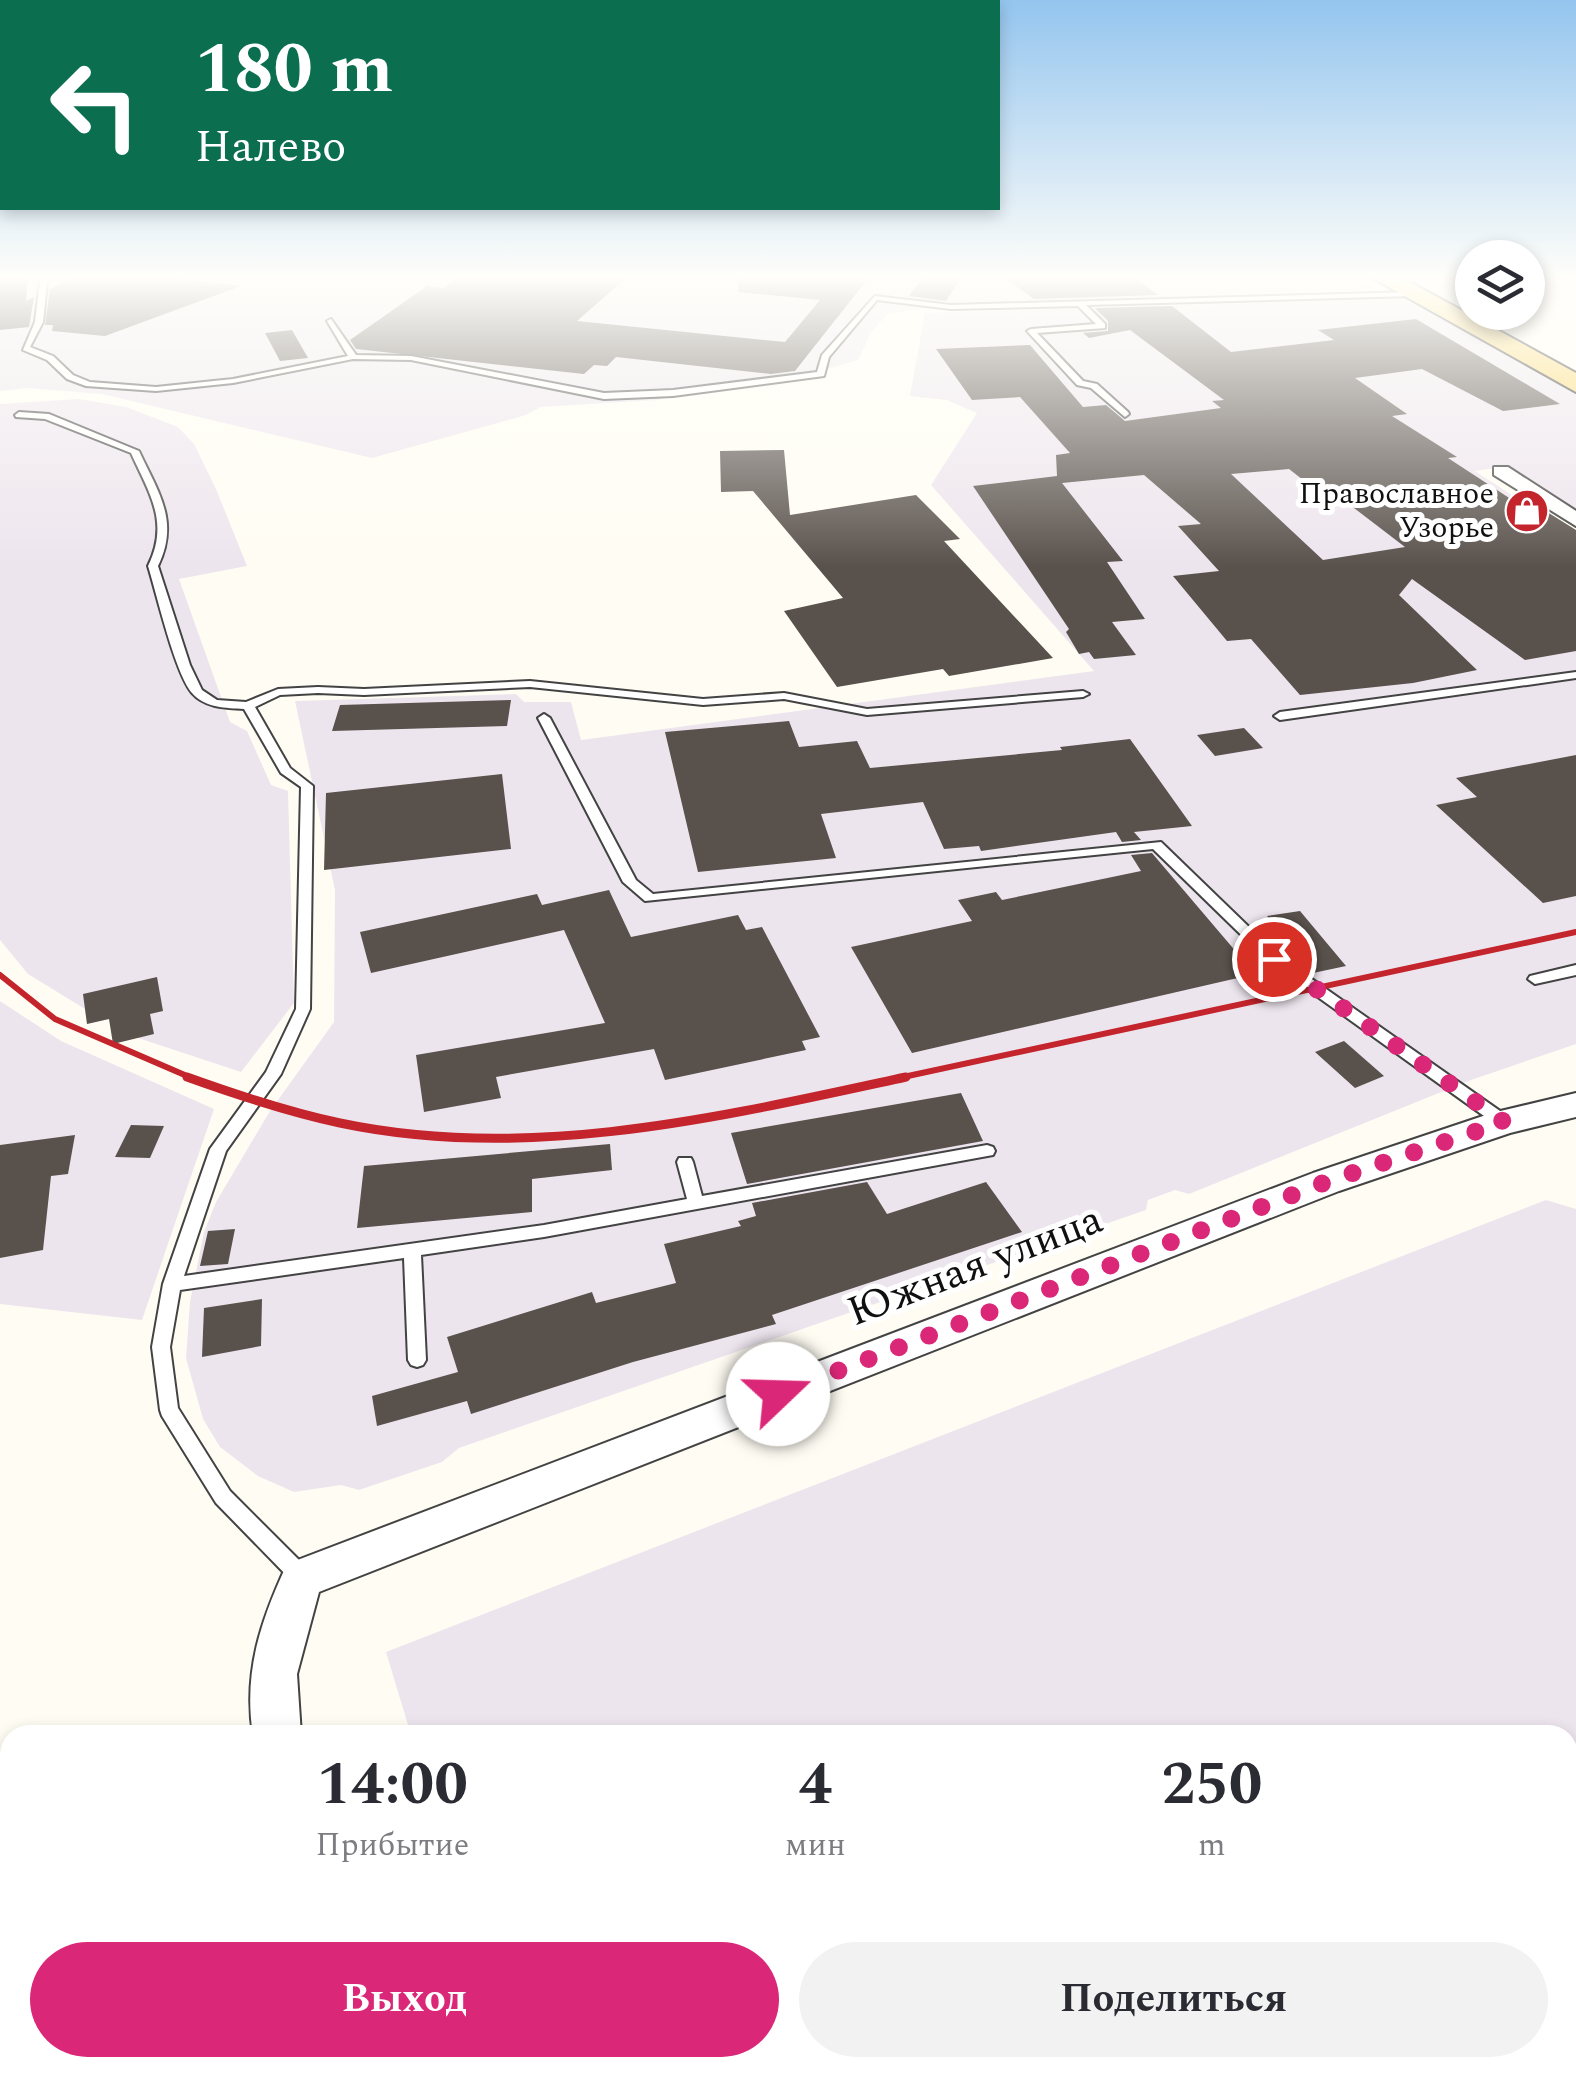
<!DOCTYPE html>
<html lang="ru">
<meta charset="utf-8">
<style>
body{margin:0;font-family:Spectral,serif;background:#f2f2f3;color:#2b2b33;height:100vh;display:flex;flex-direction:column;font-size:38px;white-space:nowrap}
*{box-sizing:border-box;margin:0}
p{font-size:32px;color:#7c7c81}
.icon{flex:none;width:55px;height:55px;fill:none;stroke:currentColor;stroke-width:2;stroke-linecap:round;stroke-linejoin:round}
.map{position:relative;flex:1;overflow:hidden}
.details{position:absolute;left:0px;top:1725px;width:1578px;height:352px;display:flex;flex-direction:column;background:#fff;border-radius:30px 30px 0 0;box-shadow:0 5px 15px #0003}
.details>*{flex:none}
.hud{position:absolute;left:0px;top:0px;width:1000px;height:210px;box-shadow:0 5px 15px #0003;background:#0b6e4f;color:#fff;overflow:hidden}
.controls{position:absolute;left:1455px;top:240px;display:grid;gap:20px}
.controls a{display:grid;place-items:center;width:90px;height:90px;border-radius:50%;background:#fff;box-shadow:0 5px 15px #0003;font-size:50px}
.pin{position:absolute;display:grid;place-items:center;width:85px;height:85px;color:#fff;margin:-42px;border:5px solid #fff;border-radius:50%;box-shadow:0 2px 10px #0007}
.me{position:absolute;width:110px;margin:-55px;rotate:69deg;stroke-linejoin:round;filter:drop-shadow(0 0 8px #0008)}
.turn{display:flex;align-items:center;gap:35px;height:210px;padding:0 30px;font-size:45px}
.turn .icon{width:130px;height:130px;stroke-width:2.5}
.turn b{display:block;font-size:70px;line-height:85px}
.eta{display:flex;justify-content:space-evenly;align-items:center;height:170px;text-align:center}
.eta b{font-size:60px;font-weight:700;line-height:70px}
.action{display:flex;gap:20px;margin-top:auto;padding:20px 30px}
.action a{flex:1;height:115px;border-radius:60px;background:#db2777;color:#fff;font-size:40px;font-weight:700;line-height:115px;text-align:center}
.action a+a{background:#f2f2f3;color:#2b2b33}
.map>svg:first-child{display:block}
.industrial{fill:#ede5ee}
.building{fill:#59514c;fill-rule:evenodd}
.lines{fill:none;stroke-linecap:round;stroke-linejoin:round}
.service-casing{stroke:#434343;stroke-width:4}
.minor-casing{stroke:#434343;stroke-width:4}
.primary-casing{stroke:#212121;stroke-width:4}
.service{fill:#fff;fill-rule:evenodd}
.minor{fill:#fff;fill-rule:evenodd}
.primary{fill:#fad767;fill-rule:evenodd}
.rail-far1{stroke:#c4242b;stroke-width:6}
.rail{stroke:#c4242b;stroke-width:9}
.route{stroke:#db2777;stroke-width:18;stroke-dasharray:0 32.4}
.labels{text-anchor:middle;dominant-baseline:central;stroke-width:10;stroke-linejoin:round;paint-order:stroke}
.far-poi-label{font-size:30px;fill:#101010;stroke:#fff;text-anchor:end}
.near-street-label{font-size:42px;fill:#101010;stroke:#fff}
</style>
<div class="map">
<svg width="1576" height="2077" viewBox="0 0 1576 2077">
<rect width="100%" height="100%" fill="#fffdf3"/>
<!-- industrial -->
<path class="industrial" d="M0,276H1356L1376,289L943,305L888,314L871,332L858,360L795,378L656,400L540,407L526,415L372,458L102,394L28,388L0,391Z
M1406,298L1576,394V510L1508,466L1475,471L1576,537V1044L1471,1080L1189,1194L1175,1190L1148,1200L1146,1210L459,1448L442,1462L359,1490L341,1485L294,1492L258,1476L220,1447L203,1419L186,1358L190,1302L204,1232L216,1202L270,1111L334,1022L335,890L295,701L516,694L524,702H571L581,740L1094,671L931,485L977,413L947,400L910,396L925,313Z
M79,399L126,407L178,427L194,444L216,489L247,566L179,579L230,722L247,731L271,785L288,791L294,1003L241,1072L123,1033L109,1019L87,1024L85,1009L28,974L0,940V404Z
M0,1001L61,1041L214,1109L142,1320L0,1304Z
M1546,1200L1576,1209V2077H512L509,2068H1568V1735H411L386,1652Z"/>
<!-- building -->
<path class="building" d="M0,276H28L26,301L34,297L29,327L0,330Z
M75,276H154L241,286L105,336L52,331L53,325H45L50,289Z
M460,276H628L577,321L785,342L820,300L738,292L739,276H870L795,371L771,374L616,357L607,366L594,365L584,374L356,349L350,340L427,286L443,288Z
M923,276H962L946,301L909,296Z
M1002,276H1133L1158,295L1034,299Z
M1172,306L1231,352L1334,340L1318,330L1416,319L1560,404L1503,411L1422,369L1355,378L1407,414L1392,416L1457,457L1448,458L1523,507L1536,505L1576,530V651L1525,660L1412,579L1399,595L1477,670L1413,683L1300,695L1251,639L1227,641L1173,576L1219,571L1178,526L1201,524L1144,475L1062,483L1123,561L1107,562L1145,619L1112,622L1136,655L1094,659L1089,652L1079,654L1066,632L1069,629L973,486L1057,476L1056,455L1070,453L1020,397L972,400L936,349L1030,345L1083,407L1106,405L1125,421L1221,408L1212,401L1224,400L1130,330L1089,338L1083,333L1108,331V321L1095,308ZM1289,469L1307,483L1320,482L1405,547L1323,560L1231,474Z
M292,330L308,358L280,361L265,333Z
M784,450L790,515L916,495L960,539L944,541L1053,658L949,676L943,669L837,687L784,611L843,598L753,491L721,492L720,451Z
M511,700L507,726L332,731L340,705Z
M789,721L799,747L857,741L870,768L1062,750L1060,747L1130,739L1192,826L1134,832L1141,840L1122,842L1116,832L981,851L979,846L944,849L923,802L821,814L836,858L698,872L665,732Z
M1244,728L1263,748L1215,756L1197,735Z
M1576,755V896L1543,903L1436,805L1477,797L1456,778Z
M502,774L511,849L324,870L326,793Z
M1152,853L1255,974L912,1053L851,947L972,921L958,900L996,892L1002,900L1141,871L1131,855Z
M609,890L631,937L738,915L746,930L762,927L820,1037L802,1041L806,1050L665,1080L654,1049L496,1077L501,1098L424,1112L416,1055L605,1023L564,930L371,973L360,932L537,894L542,905Z
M1300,911L1346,966L1313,973L1267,916Z
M157,977L163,1011L150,1014L154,1034L113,1044L109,1019L87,1024L83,994Z
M1344,1041L1384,1076L1355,1088L1315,1052Z
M961,1093L983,1141L747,1184L731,1133Z
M131,1125L164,1126L150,1158L115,1157Z
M75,1135L68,1174L51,1176L43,1250L0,1258V1145Z
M610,1144L612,1170L532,1179V1212L357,1228L364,1166Z
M867,1182L887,1214L986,1182L1022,1232L772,1315L776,1324L633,1362L471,1414L467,1401L377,1426L372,1396L458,1372L447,1337L592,1292L596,1303L676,1283L664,1244L741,1226L738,1221L756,1216L752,1203Z
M235,1229L228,1264L200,1266L208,1231Z
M262,1299L261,1346L202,1357L204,1308Z"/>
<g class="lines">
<!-- service casing -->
<g class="service-casing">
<path id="service" d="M47,276H55L47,282L43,322L30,347L53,356L73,375L90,382L156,387L233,379L348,356L327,321L331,319L356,355L411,356L604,393L673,390L817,372L822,355L875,296L951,305L1413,292L1417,294L1413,296L1086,305L1105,324V328L1037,333L1083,381L1097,384L1128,412L1129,414L1125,417L1091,388L1077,385L1027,331L1031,329L1096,324L1078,306L951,309L877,300L829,357L824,376L673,396L604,399L411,360L353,359L233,383L156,391L86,386L67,379L47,360L23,350L35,322L40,281Z
M19,412L49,414L139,451C158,492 180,521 158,566L190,665L202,690L217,700L246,702L278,689L318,687L364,689L530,681L703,699L784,693L867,709L1083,691L1089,694L1083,697L867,715L784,699L703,705L530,687L364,695L318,693L280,695L255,707L290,768L313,786L310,1009L281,1074L226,1151L184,1276L544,1225L687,1199L677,1162L679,1158H691L693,1162L702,1196L987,1145L993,1147L995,1151L993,1155L544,1237L421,1255L426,1360L423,1365L417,1367L411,1365L408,1360L404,1258L180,1290L170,1347L178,1408L230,1491L307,1568L310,1575L307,1582L300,1584L293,1582L216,1503L162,1416L160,1410L152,1347L163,1284L210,1149L266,1072L296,1009L301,787L281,773L244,709C226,708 205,708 192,693C175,673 157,595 148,566C170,522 149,493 131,453L45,419L16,417L15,415Z
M1576,672V678L1280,720L1274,716L1280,712Z
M544,714L550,718L636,880L653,894L1161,842L1279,956L1510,1118L1512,1122L1510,1126H1498L1269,962L1153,849L645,901L623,882L538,718Z
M1576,965V975L1535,984L1528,979L1530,976Z"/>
</g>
<!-- minor casing -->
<g class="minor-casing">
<path id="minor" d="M1494,467H1508L1576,511V526L1494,475Z
M1576,1093V1117L1510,1133L1339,1191L319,1592L297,1674L301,1735H253C243,1672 261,1620 287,1564L1313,1173L1492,1113Z
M357,2068H413L415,2077H359Z"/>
</g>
<!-- primary casing -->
<g class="primary-casing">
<path id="primary" d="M1369,276H1399L1576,373V392Z"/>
</g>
<!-- service -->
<use href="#service" class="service"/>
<!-- minor -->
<use href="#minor" class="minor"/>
<!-- primary -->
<use href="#primary" class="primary"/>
<!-- rail-far1 -->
<path class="rail-far1" d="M0,975L55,1019L194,1079
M894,1079L1576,932"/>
<!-- rail -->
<path class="rail" d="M187,1077C237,1095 288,1112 340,1123C529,1163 721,1117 906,1077"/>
</g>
<!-- sky -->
<linearGradient id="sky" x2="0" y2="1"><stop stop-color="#94c5ee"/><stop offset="0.49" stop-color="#fffefa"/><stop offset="1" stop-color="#fffefa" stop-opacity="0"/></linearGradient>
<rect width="1576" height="567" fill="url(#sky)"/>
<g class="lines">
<!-- route -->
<path class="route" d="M778,1394L1326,1182L1504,1122L1274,959"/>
</g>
<!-- icons -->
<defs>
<g id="shop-disc" transform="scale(2.25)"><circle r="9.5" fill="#c4242b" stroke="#fff"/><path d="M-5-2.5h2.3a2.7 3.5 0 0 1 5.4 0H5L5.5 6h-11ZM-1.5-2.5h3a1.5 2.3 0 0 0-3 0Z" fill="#fff"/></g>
</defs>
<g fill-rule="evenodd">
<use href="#shop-disc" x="1527" y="511"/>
</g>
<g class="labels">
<!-- far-poi labels -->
<g class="far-poi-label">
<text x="1494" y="494">Православное<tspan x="1494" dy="34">Узорье</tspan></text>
</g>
<!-- near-street labels -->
<g class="near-street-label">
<text transform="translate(975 1266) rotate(-21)">Южная улица</text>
</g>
</g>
</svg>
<div class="controls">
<a><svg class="icon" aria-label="layers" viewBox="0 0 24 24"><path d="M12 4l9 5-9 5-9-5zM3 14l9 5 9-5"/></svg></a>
</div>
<div class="pin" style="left:1274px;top:959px;background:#d93025"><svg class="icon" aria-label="arrive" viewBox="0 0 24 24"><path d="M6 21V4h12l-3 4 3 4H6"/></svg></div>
<svg class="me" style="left:778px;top:1394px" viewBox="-20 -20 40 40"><circle r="19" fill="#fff"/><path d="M0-13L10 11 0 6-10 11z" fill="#db2777"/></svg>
<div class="hud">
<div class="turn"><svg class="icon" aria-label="left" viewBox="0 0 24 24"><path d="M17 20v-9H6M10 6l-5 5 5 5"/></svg><div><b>180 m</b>Налево</div></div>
</div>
<section class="details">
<div class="eta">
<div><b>14:00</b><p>Прибытие</p></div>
<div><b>4</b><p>мин</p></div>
<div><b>250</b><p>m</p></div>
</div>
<div class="action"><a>Выход</a><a>Поделиться</a></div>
</section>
</div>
